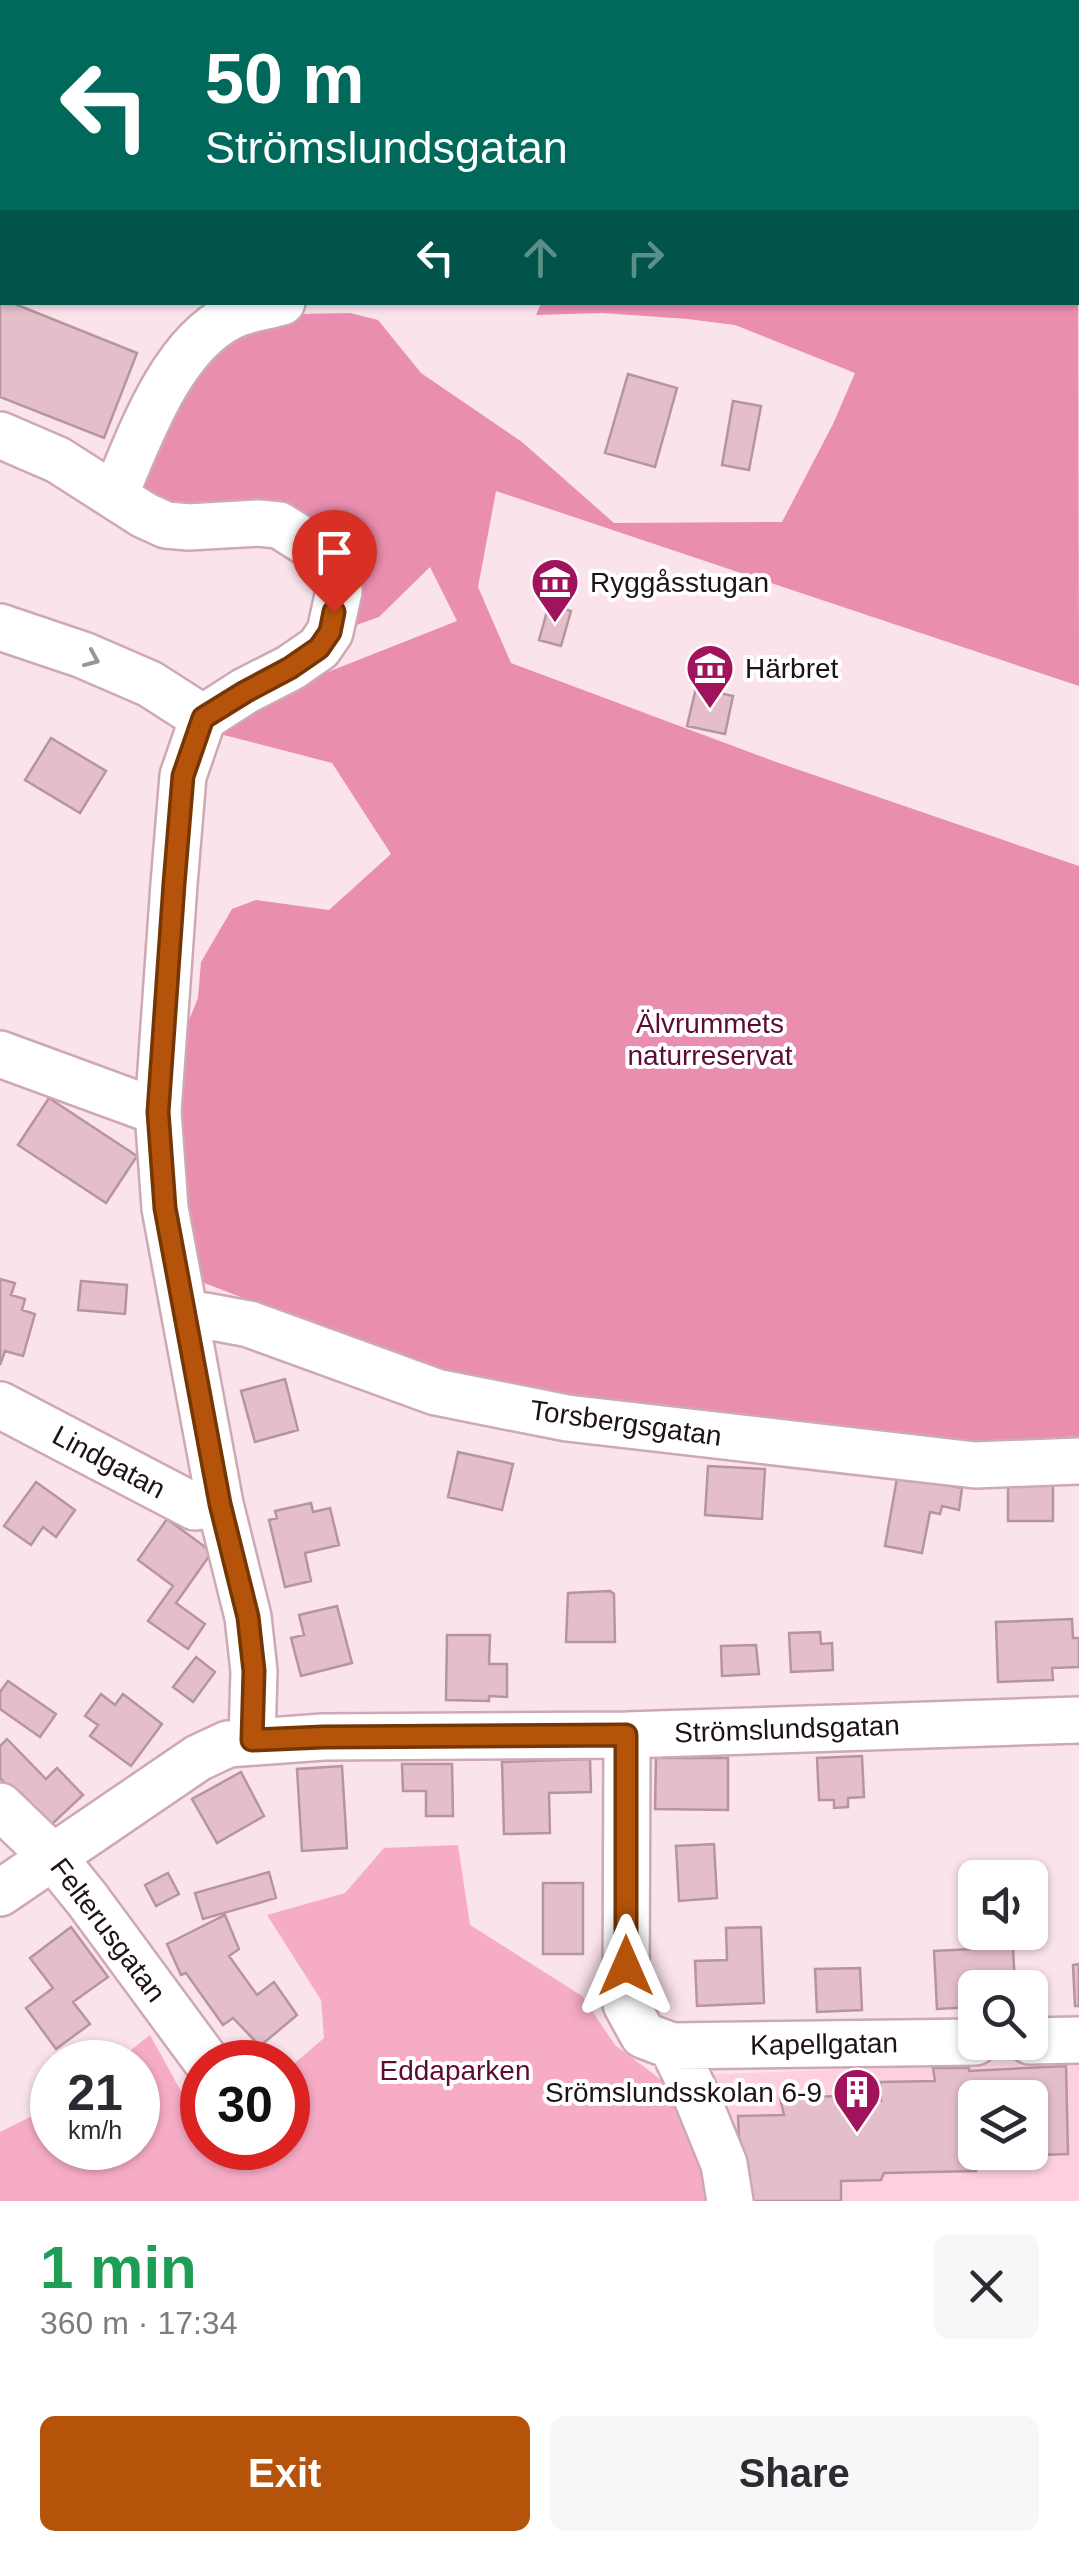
<!DOCTYPE html>
<meta charset="utf-8">
<style>
body{margin:0;font-family:Helvetica,sans-serif;background:#f7f7f7;color:#2b2b33;height:100vh;display:flex;flex-direction:column;font-size:38px;white-space:nowrap}
*{box-sizing:border-box;margin:0}
p{font-size:32px;color:#7c7c81}
.icon{flex:none;width:55px;height:55px;fill:none;stroke:currentColor;stroke-width:2;stroke-linecap:round;stroke-linejoin:round}
.map{position:relative;height:2201px;overflow:hidden}
.drawer{display:flex;flex-direction:column;background:#fff;flex:1}
.drawer>*{flex:none}
.banner{position:absolute;left:0px;top:0px;width:1080px;height:305px;box-shadow:0 2px 8px #0004;background:#00695c;color:#fff;overflow:hidden}
.tools{position:absolute;left:958px;top:1860px;display:grid;gap:20px}
.tools a{display:grid;place-items:center;width:90px;height:90px;border-radius:15px;background:#fff;box-shadow:0 2px 8px #0004;font-size:50px}
.speed{position:absolute;left:30px;top:2040px;display:flex;gap:20px;font-size:50px;font-weight:700;text-align:center}
.speed>*{display:grid;place-content:center;width:130px;height:130px;border-radius:50%;background:#fff;box-shadow:0 2px 8px #0004;line-height:1}
.speed small{font-size:25px;font-weight:400}
.speed .limit{border:15px solid #d22;background:#fff;color:#111}
.pin{position:absolute;display:grid;place-items:center;width:85px;height:85px;color:#fff;margin:-102px -42px;border-radius:50% 50% 50% 0;rotate:-45deg;box-shadow:0 0 10px #0007}
.pin .icon{rotate:45deg}
.me{position:absolute;width:110px;margin:-55px;rotate:0deg;stroke-linejoin:round;filter:drop-shadow(0 0 8px #0008)}
.turn{display:flex;align-items:center;gap:35px;height:210px;padding:0 40px;font-size:45px}
.turn .icon{width:130px;height:130px;stroke-width:2.5}
.turn b{display:block;font-size:70px;line-height:85px}
.lanes{display:flex;align-items:center;height:95px;padding:0 40px;background:#0003;justify-content:center;gap:50px;direction:ltr}
.lanes .off{opacity:.35}
.round{display:grid;place-items:center;flex:none;width:105px;height:105px;border-radius:15px;background:#f7f7f7}
.headline{display:flex;align-items:center;justify-content:space-between;height:170px;padding:0 40px}
h1{font-size:60px;font-weight:800;line-height:75px;color:#1e9e55}
.cta{display:flex;gap:20px;margin-top:auto;padding:20px 40px}
.cta a{flex:1;height:115px;border-radius:15px;background:#b45309;color:#fff;font-size:40px;font-weight:800;line-height:115px;text-align:center}
.cta a+a{background:#f7f7f7;color:#2b2b33}
.map>svg:first-child{display:block}
.built{fill:#fed0df;fill-rule:evenodd}
.green{fill:#f7acc6}
.forest{fill:#ea8eaf}
.water{fill:#c36b8c}
.building{fill:#e4bfcb;stroke:#b7949f;stroke-width:2.5;fill-rule:evenodd}
.lines{fill:none;stroke-linecap:round;stroke-linejoin:round}
.minor-casing{stroke:#cea9b5;stroke-width:50}
.minor{stroke:#fff;stroke-width:45}
.oneway{stroke:#9a9496}
.route-casing{stroke:#753606;stroke-width:25}
.route{stroke:#b45309;stroke-width:18}
.labels{text-anchor:middle;dominant-baseline:central;stroke-width:8;stroke-linejoin:round;paint-order:stroke}
.poi-label{font-size:28px;fill:#1f1216;stroke:#fff;text-anchor:start}
.park-label{font-size:28px;fill:#5d0b34;stroke:#fff}
.street-label{font-size:28px;fill:#1f1216;stroke:#fff}
</style>
<div class="map">
<svg width="1079" height="2201" viewBox="0 0 1079 2201">
<rect width="100%" height="100%" fill="#fae3ea"/>
<!-- built -->
<path class="built" d="M1079,2060V2201H714L672,2076ZM975,2098H1030V2152H975Z"/>
<!-- green -->
<path class="green" d="M458,1845L470,1925L582,1996L615,2045L668,2085L709,2167L714,2201H0V2132L52,2106V2148H138V2062H116L150,2035L193,2113L202,2116V2148H288V2069L324,2038L321,2000L267,1915L345,1893L384,1848Z"/>
<!-- forest -->
<path class="forest" d="M856,0H1079V197L1078,2H856Z
M1078,260L1079,686L496,491L478,587L511,663L776,762L1079,866V1436L968,1443L560,1397L457,1381L184,1275L178,1047L198,998L201,962L232,909L256,900L329,910L391,854L332,763L212,732L267,696L457,621L430,567L379,617L337,632L343,576L133,490L159,426L221,343L300,314L350,313L378,320L421,373L522,442L614,523L782,522L833,424L855,373L735,325L688,319L602,313L536,315L541,303L1078,302Z"/>
<!-- water -->
<path class="water" d="M0,0H581L580,2H2V95L0,94Z"/>
<!-- building -->
<path class="building" d="M0,298L2,302H10L137,353L104,438L0,397Z
M628,374L677,388L655,467L605,453Z
M733,401L761,406L749,470L722,465Z
M549,604L571,611L561,646L539,640Z
M696,688L733,696L725,734L687,726Z
M51,738L106,771L80,813L25,780Z
M49,1098L137,1156L106,1203L18,1145Z
M0,1279L15,1283L11,1295L25,1299L22,1310L35,1314L23,1356L5,1351L0,1365Z
M81,1281L127,1285L125,1314L78,1310Z
M285,1379L298,1430L255,1442L241,1391Z
M458,1452L513,1464L502,1510L448,1497Z
M708,1466L765,1469L762,1519L705,1515Z
M899,1467L947,1476L945,1485L962,1488L959,1510L942,1506L940,1514L930,1512L922,1553L885,1546Z
M1008,1478H1053V1521H1008Z
M36,1482L75,1510L56,1537L43,1527L31,1545L4,1526Z
M311,1503L313,1512L330,1508L339,1545L305,1553L311,1581L285,1587L269,1520L277,1518L275,1511Z
M167,1519L212,1552L176,1603L205,1624L188,1649L148,1621L173,1586L138,1560Z
M610,1591L614,1594L615,1642H566L568,1593Z
M337,1606L352,1663L301,1676L291,1638L304,1635L299,1615Z
M1072,1619L1073,1638H1079V1667L1052,1668L1053,1680L998,1682L996,1622Z
M820,1632L821,1644L832,1643L833,1670L791,1672L789,1633Z
M447,1635H490L489,1664H507V1697L489,1696V1701L446,1700Z
M756,1645L759,1674L722,1676L721,1646Z
M196,1657L215,1672L193,1702L173,1687Z
M8,1681L56,1714L40,1737L0,1709V1692Z
M101,1694L115,1705L123,1694L162,1724L131,1766L90,1736L98,1725L85,1716Z
M7,1739L46,1779L57,1768L83,1795L51,1825L21,1793L16,1795L0,1778V1746Z
M862,1756L864,1797L848,1798V1807L834,1808V1800H819L817,1758Z
M656,1758H728V1810L655,1809Z
M590,1759L591,1792L549,1793L550,1833L504,1834L502,1762Z
M402,1764H452L453,1816H426V1791H403Z
M342,1766L347,1848L302,1851L297,1769Z
M241,1772L264,1816L217,1843L192,1799Z
M714,1844L717,1898L679,1901L676,1846Z
M269,1872L276,1898L203,1919L195,1893Z
M168,1873L179,1894L156,1906L145,1885Z
M543,1883H583V1954H543Z
M225,1915L239,1949L229,1956L257,1995L274,1982L297,2015L260,2046L233,2018L223,2025L186,1973L181,1975L167,1944Z
M71,1927L108,1977L73,2002L90,2024L56,2049L26,2008L53,1988L30,1958Z
M761,1927L764,2003L697,2006L695,1961L727,1960L726,1928Z
M1013,1947L1015,1988H975V2007L937,2009L934,1951Z
M1079,1964V2006H1075L1073,1965Z
M860,1968L862,2010L817,2012L815,1969Z
M1066,2066L1068,2154L974,2157L976,2171L884,2173L881,2180L841,2181V2201H742L738,2116L784,2115L780,2098L873,2095L881,2100L880,2082L935,2081L933,2068H969V2071ZM975,2098H1030V2152H975Z"/>
<g class="lines">
<!-- minor casing -->
<g class="minor-casing">
<path id="minor" d="M585,2L586,0
M0,120L2,121
M0,435L58,460L144,515L166,525L189,527L258,523L279,525L314,547L331,565L339,591L330,632L319,648L290,668L245,691L203,718L183,776L174,884L158,1112L165,1208L220,1504L248,1617L254,1671L252,1740
M115,495C140,436 171,347 230,317C245,309 266,307 282,302
M0,627L83,655L150,684L203,718
M0,1054L158,1112
M186,1318L206,1316L249,1324L436,1392L567,1418L975,1465L1079,1461
M0,1405L195,1507L220,1504
M627,1735L626,2004L643,2035L672,2046L975,2042
M0,1806L53,1857L87,1899L207,2062
M0,1893L198,1758L228,1744L323,1737L627,1735L1079,1720
M1030,2041L1079,2040
M672,2046L695,2093L724,2164L730,2201"/>
</g>
<!-- minor -->
<use href="#minor" class="minor"/>
</g>
<!-- one-way arrows -->
<defs><path id="oneway-chevron" d="M-2-3.5L2.5 0L-2 3.5" fill="none" stroke-width="1.6" stroke-linecap="round" stroke-linejoin="round" transform="scale(2.5)"/></defs>
<use class="oneway" href="#oneway-chevron" transform="translate(92 659) rotate(23)"/>
<g class="lines">
<!-- route casing -->
<g class="route-casing">
<path id="route" d="M334,612L330,632L319,648L290,668L245,692L203,718L183,776L174,884L158,1112L165,1208L220,1504L248,1617L254,1671L252,1740L323,1737L626,1735V1966"/>
</g>
<!-- route -->
<use href="#route" class="route"/>
</g>
<!-- icons -->
<defs>
<g id="museum-pin" transform="scale(2.5)"><path d="M0 17L-7.5 6A9.5 9.5 0 1 1 7.5 6Z" fill="#a1135c" stroke="#fff"/><path d="M0-6L6-3V-2H-6V-3ZM-5-1h2V3h-2ZM-1-1h2V3h-2ZM3-1h2V3H3ZM-6 4H6V6H-6Z" fill="#fff"/></g>
<g id="building-pin" transform="scale(2.5)"><path d="M0 17L-7.5 6A9.5 9.5 0 1 1 7.5 6Z" fill="#a1135c" stroke="#fff"/><path d="M-4-6H4V6H1V3H-1V6H-4ZM-2.5-4.3h1.7v1.8h-1.7ZM.8-4.3h1.7v1.8H.8ZM-2.5-1h1.7V.8h-1.7ZM.8-1h1.7V.8H.8Z" fill="#fff"/></g>
</defs>
<g fill-rule="evenodd">
<use href="#museum-pin" x="555" y="582"/>
<use href="#museum-pin" x="710" y="668"/>
<use href="#building-pin" x="857" y="2092"/>
</g>
<g class="labels">
<!-- poi labels -->
<g class="poi-label">
<text x="590" y="582">Ryggåsstugan</text>
<text x="745" y="668">Härbret</text>
<text x="822" y="2092" text-anchor="end">Srömslundsskolan 6-9</text>
</g>
<!-- park labels -->
<g class="park-label">
<text x="710" y="1023">Älvrummets<tspan x="710" dy="32">naturreservat</tspan></text>
<text x="455" y="2070">Eddaparken</text>
</g>
<!-- street labels -->
<g class="street-label">
<text transform="translate(626 1423) rotate(8)">Torsbergsgatan</text>
<text transform="translate(109 1462) rotate(28)">Lindgatan</text>
<text transform="translate(787 1729) rotate(-2)">Strömslundsgatan</text>
<text transform="translate(108 1930) rotate(53)">Felterusgatan</text>
<text transform="translate(824 2044) rotate(-1)">Kapellgatan</text>
</g>
</g>
</svg>
<div class="tools">
<a><svg class="icon" aria-label="sound" viewBox="0 0 24 24"><path d="M4 9h4l5-4v14l-5-4H4zM17 9q2 3 0 6"/></svg></a>
<a><svg class="icon" aria-label="search" viewBox="0 0 24 24"><circle cx="10" cy="10" r="6"/><path d="M15 15l6 6"/></svg></a>
<a><svg class="icon" aria-label="layers" viewBox="0 0 24 24"><path d="M12 4l9 5-9 5-9-5zM3 14l9 5 9-5"/></svg></a>
</div>
<div class="speed"><div>21<small>km/h</small></div><div class="limit">30</div></div>
<div class="pin" style="left:334px;top:612px;background:#d93025"><svg class="icon" aria-label="arrive" viewBox="0 0 24 24"><path d="M6 21V4h12l-3 4 3 4H6"/></svg></div>
<svg class="me" style="left:626px;top:1966px" viewBox="-20 -20 40 40"><path d="M0-17L14 15 0 8-14 15z" fill="#b45309" stroke="#fff" stroke-width="4"/></svg>
<div class="banner">
<div class="turn"><svg class="icon" aria-label="left" viewBox="0 0 24 24"><path d="M17 20v-9H6M10 6l-5 5 5 5"/></svg><div><b>50 m</b>Strömslundsgatan</div></div>
<div class="lanes"><svg class="icon" aria-label="left" viewBox="0 0 24 24"><path d="M17 20v-9H6M10 6l-5 5 5 5"/></svg><svg class="icon off" aria-label="ahead" viewBox="0 0 24 24"><path d="M12 20V5M6 11l6-6 6 6"/></svg><svg class="icon off" aria-label="right" viewBox="0 0 24 24"><path d="M7 20v-9h11M14 6l5 5-5 5"/></svg></div>
</div>
</div>
<section class="drawer">
<div class="headline"><div><h1>1 min</h1><p>360 m · 17:34</p></div><a class="round"><svg class="icon" aria-label="close" viewBox="0 0 24 24"><path d="M6 6l12 12M18 6L6 18"/></svg></a></div>
<div class="cta"><a>Exit</a><a>Share</a></div>
</section>
